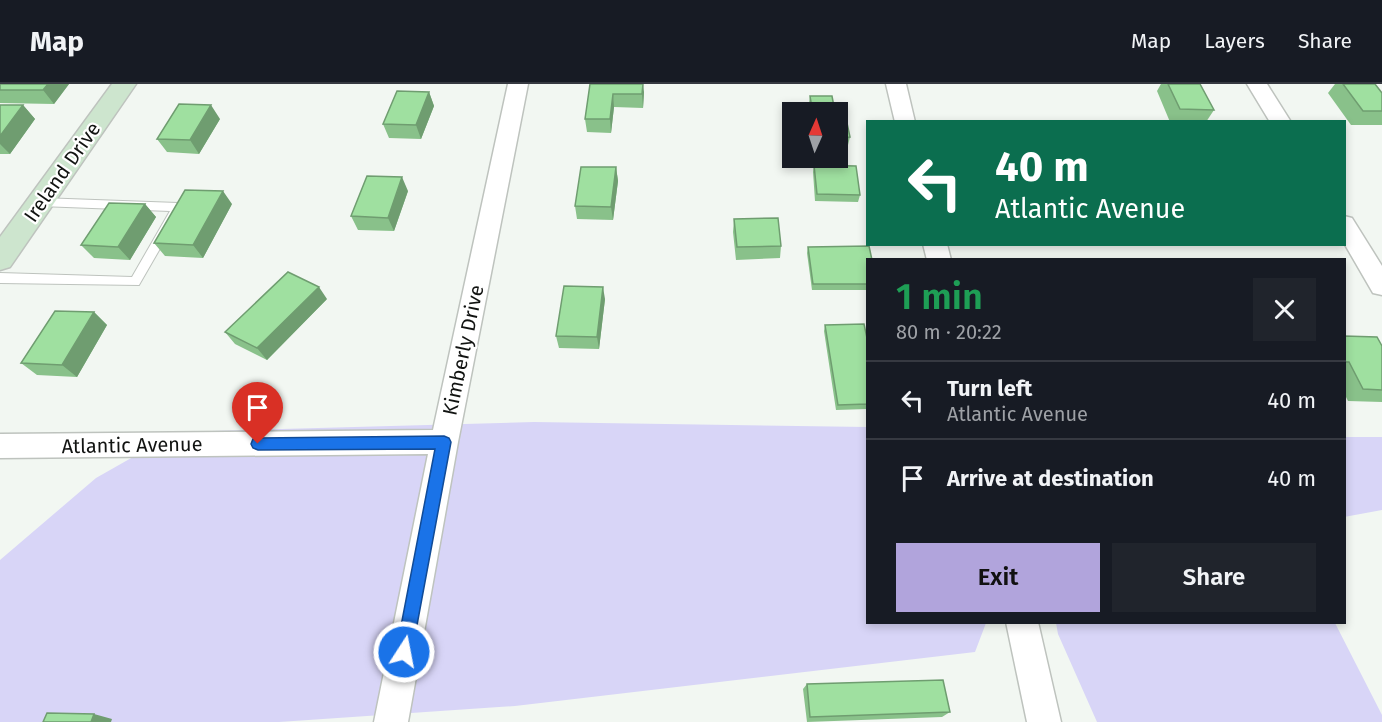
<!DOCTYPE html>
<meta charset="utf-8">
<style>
body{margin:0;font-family:"Fira Sans",sans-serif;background:#20242c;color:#f1f3f6;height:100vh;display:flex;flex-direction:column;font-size:22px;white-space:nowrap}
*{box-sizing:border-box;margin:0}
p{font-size:20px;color:#9ea1a6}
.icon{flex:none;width:33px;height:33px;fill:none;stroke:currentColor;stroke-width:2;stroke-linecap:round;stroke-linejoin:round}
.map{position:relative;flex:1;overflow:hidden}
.sheet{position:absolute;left:866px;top:174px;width:480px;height:366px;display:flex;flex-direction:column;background:#171b24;border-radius:0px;box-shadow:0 3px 9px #0003}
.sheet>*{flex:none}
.hud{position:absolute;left:866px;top:36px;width:480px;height:126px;border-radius:0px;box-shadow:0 3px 9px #0003;background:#0b6e4f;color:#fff;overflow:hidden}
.needle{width:39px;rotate:3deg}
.buttons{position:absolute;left:782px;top:18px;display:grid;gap:12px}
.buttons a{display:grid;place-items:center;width:66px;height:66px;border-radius:0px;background:#171b24;box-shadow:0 3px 9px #0003;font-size:30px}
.pin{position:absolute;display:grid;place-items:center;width:51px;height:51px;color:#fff;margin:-62px -26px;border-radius:50% 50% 50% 0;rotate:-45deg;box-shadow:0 0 6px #0007}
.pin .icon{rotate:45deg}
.me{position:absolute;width:66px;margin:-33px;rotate:11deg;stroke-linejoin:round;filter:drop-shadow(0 0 4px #0008)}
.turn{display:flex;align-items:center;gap:21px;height:126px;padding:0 30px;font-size:27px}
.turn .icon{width:78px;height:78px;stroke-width:2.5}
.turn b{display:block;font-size:42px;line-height:51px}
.round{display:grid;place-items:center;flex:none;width:63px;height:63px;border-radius:0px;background:#20242c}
.headline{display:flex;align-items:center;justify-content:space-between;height:102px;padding:0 30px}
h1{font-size:36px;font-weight:600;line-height:45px;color:#1e9e55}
.action{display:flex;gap:12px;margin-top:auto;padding:12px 30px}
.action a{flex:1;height:69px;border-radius:0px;background:#b1a4dc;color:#111;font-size:24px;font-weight:600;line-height:69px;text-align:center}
.action a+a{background:#20242c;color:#f1f3f6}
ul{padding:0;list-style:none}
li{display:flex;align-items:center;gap:18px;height:78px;padding:0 30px;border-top:2px solid #363941}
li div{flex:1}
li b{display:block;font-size:22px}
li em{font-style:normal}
header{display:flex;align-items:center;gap:36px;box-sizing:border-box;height:84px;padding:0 30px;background:#171b24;border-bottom:2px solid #363941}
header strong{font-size:28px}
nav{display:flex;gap:33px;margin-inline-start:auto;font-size:21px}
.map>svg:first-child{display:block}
.green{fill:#d8d5f7}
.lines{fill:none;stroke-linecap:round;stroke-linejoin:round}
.service-casing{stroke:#bec3be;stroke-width:2}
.minor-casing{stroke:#bec3be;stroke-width:3}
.secondary-casing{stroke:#bec3be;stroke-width:3}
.service{fill:#fff;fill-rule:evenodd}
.minor{fill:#fff;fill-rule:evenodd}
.secondary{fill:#cde5ce;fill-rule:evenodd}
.wall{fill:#89c18a}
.shaded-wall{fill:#6f9d70}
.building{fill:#9fe0a0;stroke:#6f9d70;stroke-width:1.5}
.route{fill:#1a73e8;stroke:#114b97;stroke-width:1.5}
.labels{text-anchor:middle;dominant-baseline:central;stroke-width:4.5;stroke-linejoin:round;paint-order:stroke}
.street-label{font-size:20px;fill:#111311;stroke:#fff}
</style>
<header>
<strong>Map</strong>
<nav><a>Map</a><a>Layers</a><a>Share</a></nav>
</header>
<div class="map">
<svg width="1382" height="638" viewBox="0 0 1382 638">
<rect width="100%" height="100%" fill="#f2f7f2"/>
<!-- green -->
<path class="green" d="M534,338L867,343V538L986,539L975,568L515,622L279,638H0V476L96,394L177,348Z
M1344,353H1382V426L1344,433Z
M1056,539H1335L1382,631V638H1097L1058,550Z"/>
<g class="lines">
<!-- service casing -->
<g class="service-casing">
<path id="service" d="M40,114L178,119L184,123L139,201L0,199V189L132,193L170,127L40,122L34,118Z"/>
</g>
<!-- minor casing -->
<g class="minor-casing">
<path id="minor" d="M508,0H528L458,358L408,638H374L428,370L0,374V350L433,346Z
M886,0H906L915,38H895Z
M1247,0H1267L1291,38H1270Z
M1344,132L1352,134L1382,182V211L1373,209L1344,159Z
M923,160H947L951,176H927Z
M1006,538H1038L1061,638H1027Z"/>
</g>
<!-- secondary casing -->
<g class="secondary-casing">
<path id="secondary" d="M112,0H136L10,183L0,186V153Z"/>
</g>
<!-- service -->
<use href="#service" class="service"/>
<!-- minor -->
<use href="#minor" class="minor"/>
<!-- secondary -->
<use href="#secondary" class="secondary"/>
</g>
<!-- wall -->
<path class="wall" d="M0,0H69L54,20L0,19Z
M590,0L644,8L643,24L614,23L611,49L587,48L585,35Z
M1161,0H1200L1214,26L1206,38H1170L1157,7Z
M1335,0H1375L1382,9V41H1351L1328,9Z
M429,8L434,22L421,55L389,54L383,40Z
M810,12L835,28H794L795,24H810L809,19Z
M0,21H23L35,35L10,70H0Z
M220,35L199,70L167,68L157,55Z
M837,39L850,53L848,61H837Z
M814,81L860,111L858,118L815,117L813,88Z
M616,83L618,97L613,136L577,135L575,122Z
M408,107L394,147L358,146L351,132Z
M145,120L156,133L130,176L94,174L81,161Z
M232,120L203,174L165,172L154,159Z
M734,135L781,162L780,174L736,176L733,148Z
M808,163L867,176V206H812L807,169Z
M327,215L267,276L235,260L225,248Z
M605,215L599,265L559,264L556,252Z
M94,228L107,241L77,293L37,291L21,279Z
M825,241L867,254V325L836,326L824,247Z
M1344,252L1382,262V318L1348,317L1344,309Z
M807,600L950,628L942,633L807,638L803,605Z"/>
<!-- shaded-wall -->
<path class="shaded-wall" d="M48,0H69L54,20L43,6Z
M643,0L644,8L643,24L642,10Z
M429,8L434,22L421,55L416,41Z
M613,10L614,23L611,49L610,35Z
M23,21L35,35L10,70L0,60V52Z
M211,21L220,35L199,70L190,56Z
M616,83L618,97L613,136L611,123Z
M402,93L408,107L394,147L388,134Z
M223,107L232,120L203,174L193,161Z
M145,120L156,133L130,176L118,163Z
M319,203L327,215L267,276L257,264Z
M603,203L605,215L599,265L597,253Z
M94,228L107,241L77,293L62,281Z
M94,630L112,635L111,638H91Z"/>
<!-- building -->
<path class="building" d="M0,0H48L43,6H0Z
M590,0H643L642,10H613L610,35H585Z
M1168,0H1200L1214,26L1180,25Z
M1343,0H1375L1382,9V27H1363Z
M397,7L429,8L416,41L383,40Z
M810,12H832L835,28H796L795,24H812Z
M179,20L211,21L190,56L157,55Z
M0,21H23L0,52Z
M837,39H847L850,53L837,54Z
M814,81L856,82L860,111L817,110Z
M581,83H616L611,123L575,122Z
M367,92L402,93L388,134L351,132Z
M185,106L223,107L193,161L154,159Z
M109,119L145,120L118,163L81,161Z
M778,134L781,162L737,163L734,135Z
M869,162L872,176H867V200H813L808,163Z
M288,188L319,203L257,264L225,248Z
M564,202L603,203L597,253L556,252Z
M55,227L94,228L62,281L21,279Z
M864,240L867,254V320L838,321L825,241Z
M1344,252L1377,253L1382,262V306L1363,305L1349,278H1344Z
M943,596L950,628L810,633L807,600Z
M47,629L94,630L91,638H43Z"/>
<!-- route -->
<path class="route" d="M444,352L449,354L451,358L412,568L410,574L404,576L398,574L396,568L435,365L258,366L253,364L251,360L253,355L258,354Z"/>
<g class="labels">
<!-- street labels -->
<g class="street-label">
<text transform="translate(62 88) rotate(-55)">Ireland Drive</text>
<text transform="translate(463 266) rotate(-78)">Kimberly Drive</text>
<text transform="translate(132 361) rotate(-1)">Atlantic Avenue</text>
</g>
</g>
</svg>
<div class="buttons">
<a><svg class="needle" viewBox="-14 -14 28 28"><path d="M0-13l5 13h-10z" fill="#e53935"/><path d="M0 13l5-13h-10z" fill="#9ea1a6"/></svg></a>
</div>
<div class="pin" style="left:258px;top:360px;background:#d93025"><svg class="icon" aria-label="arrive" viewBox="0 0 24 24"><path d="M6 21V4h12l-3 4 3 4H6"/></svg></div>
<svg class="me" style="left:404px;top:568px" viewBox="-20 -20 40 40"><circle r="17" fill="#1a73e8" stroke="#fff" stroke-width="3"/><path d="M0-11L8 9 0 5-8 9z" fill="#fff"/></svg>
<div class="hud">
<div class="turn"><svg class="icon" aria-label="left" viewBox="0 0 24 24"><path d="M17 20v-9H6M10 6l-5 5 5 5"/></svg><div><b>40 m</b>Atlantic Avenue</div></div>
</div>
<section class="sheet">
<div class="headline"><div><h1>1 min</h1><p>80 m · 20:22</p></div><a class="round"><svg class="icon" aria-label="close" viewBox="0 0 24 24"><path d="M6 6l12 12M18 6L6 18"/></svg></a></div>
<ul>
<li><svg class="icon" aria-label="left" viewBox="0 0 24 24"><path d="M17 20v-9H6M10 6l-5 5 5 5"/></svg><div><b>Turn left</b><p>Atlantic Avenue</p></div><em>40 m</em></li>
<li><svg class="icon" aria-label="arrive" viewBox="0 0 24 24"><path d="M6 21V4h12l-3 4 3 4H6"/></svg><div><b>Arrive at destination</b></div><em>40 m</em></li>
</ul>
<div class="action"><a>Exit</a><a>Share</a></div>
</section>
</div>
